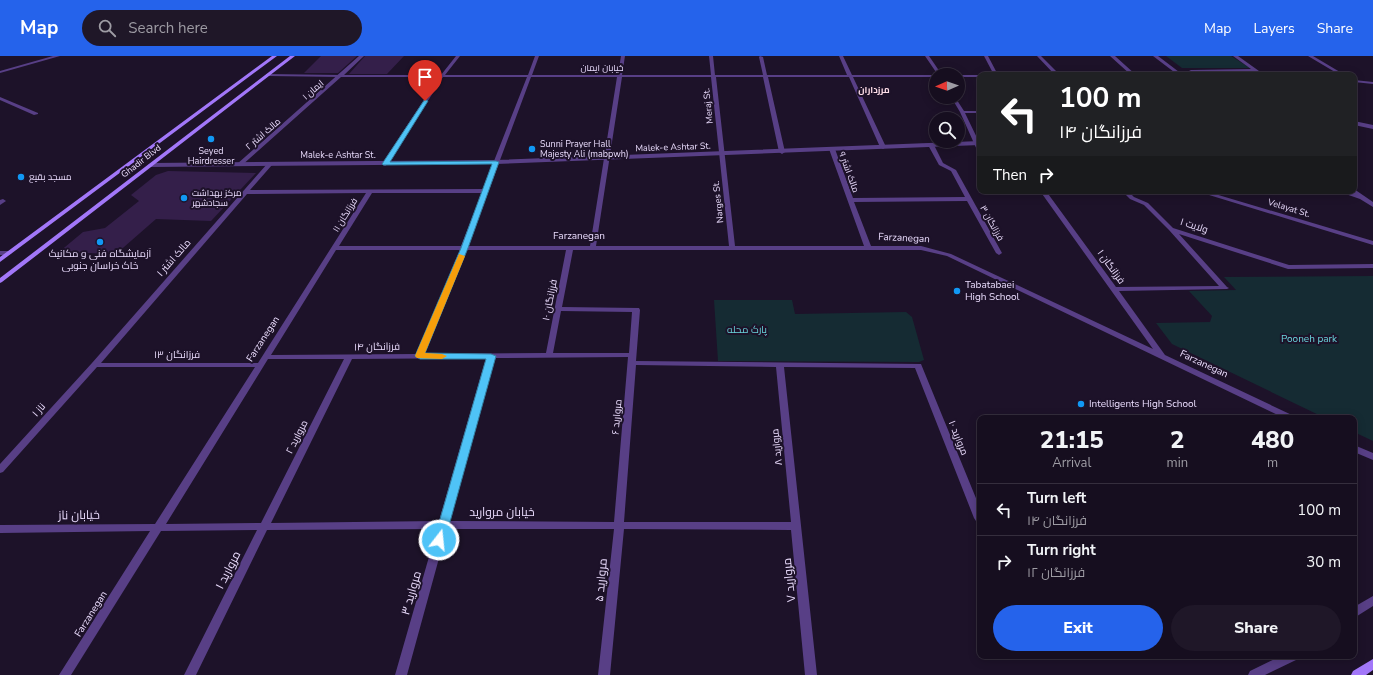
<!DOCTYPE html>
<meta charset="utf-8">
<style>
body{margin:0;font-family:"Nunito Sans",Cairo,sans-serif;background:#1f1728;color:#f1f3f6;height:100vh;display:flex;flex-direction:column;font-size:15px;white-space:nowrap}
*{box-sizing:border-box;margin:0}
p{font-size:13px;color:#9e9ca4}
.icon{flex:none;width:22px;height:22px;fill:none;stroke:currentColor;stroke-width:2;stroke-linecap:round;stroke-linejoin:round}
.map{position:relative;flex:1;overflow:hidden}
.drawer{position:absolute;left:977px;top:359px;width:380px;height:244px;display:flex;flex-direction:column;background:#160e1f;border-radius:8px;box-shadow:0 2px 10px #0003,0 0 0 1px #352e3d}
.drawer>*{flex:none}
.hud{position:absolute;left:977px;top:16px;width:380px;height:122px;border-radius:8px;box-shadow:0 2px 10px #0003,0 0 0 1px #352e3d;background:#202124;color:#fff;overflow:hidden}
.needle{width:26px;rotate:268deg}
.fabs{position:absolute;left:929px;top:12px;display:grid;gap:8px}
.fabs a{display:grid;place-items:center;width:36px;height:36px;border-radius:50%;background:#160e1f;box-shadow:0 2px 10px #0003,0 0 0 1px #352e3d;font-size:20px}
.pin{position:absolute;display:grid;place-items:center;width:34px;height:34px;color:#fff;margin:-41px -17px;border-radius:50% 50% 50% 0;rotate:-45deg;box-shadow:0 0 4px #0007}
.pin .icon{rotate:45deg}
.me{position:absolute;width:44px;margin:-22px;rotate:16deg;stroke-linejoin:round;filter:drop-shadow(0 0 3px #0008)}
.turn{display:flex;align-items:center;gap:14px;height:84px;padding:0 16px;font-size:18px}
.turn .icon{width:52px;height:52px;stroke-width:2.5}
.turn b{display:block;font-size:28px;line-height:34px}
.then{display:flex;align-items:center;height:38px;padding:0 16px;background:#0003;gap:8px;font-size:15px}
.eta{display:flex;justify-content:space-evenly;align-items:center;height:68px;text-align:center}
.eta b{font-size:24px;font-weight:800;line-height:28px}
.primary-button{display:flex;gap:8px;margin-top:auto;padding:8px 16px}
.primary-button a{flex:1;height:46px;border-radius:24px;background:#2563eb;color:#fff;font-size:16px;font-weight:800;line-height:46px;text-align:center}
.primary-button a+a{background:#1f1728;color:#f1f3f6}
ul{padding:0;list-style:none}
li{display:flex;align-items:center;gap:12px;height:52px;padding:0 16px;border-top:1px solid #352e3d}
li div{flex:1}
li b{display:block;font-size:15px}
li em{font-style:normal}
header{display:flex;align-items:center;gap:24px;box-sizing:border-box;height:56px;padding:0 20px;background:#2563eb;color:#fff}
header strong{font-size:19px}
nav{display:flex;gap:22px;margin-inline-start:auto;font-size:14px}
.search{width:280px;height:36px;background:#1f1728;display:flex;align-items:center;gap:10px;box-sizing:border-box;padding:0 14px;border-radius:22px;color:#9e9ca4;font-size:15px}
.map>svg:first-child{display:block}
.green{fill:#152b33}
.building{fill:#341f4a}
.lines{fill:none;stroke-linecap:round;stroke-linejoin:round}
.pedestrian{fill:#583f86;fill-rule:evenodd}
.minor{fill:#583f86;fill-rule:evenodd}
.tertiary{fill:#583f86;fill-rule:evenodd}
.secondary{fill:#a277f9;fill-rule:evenodd}
.route{fill:#4fc3f7;stroke:#337fa1}
.slow{fill:#f59e0b}
.poi-dot{fill:#1198f4;stroke:#1d1229;stroke-width:1.5}
.labels{text-anchor:middle;dominant-baseline:central;stroke-width:4;stroke-linejoin:round;paint-order:stroke}
.far-street-label{font-size:9px;fill:#eadcfd;stroke:#1d1229}
.far-neighbourhood-label{font-size:9px;font-weight:bold;fill:#fedee8;stroke:#1d1229}
.far-poi-label{font-size:9px;fill:#eadcfd;stroke:#1d1229;text-anchor:start}
.street-label{font-size:10px;fill:#eadcfd;stroke:#1d1229}
.poi-label{font-size:10px;fill:#eadcfd;stroke:#1d1229;text-anchor:start}
.park-label{font-size:10px;fill:#6ad5dc;stroke:#1d1229}
.near-street-label{font-size:12px;fill:#eadcfd;stroke:#1d1229}
</style>
<header>
<strong>Map</strong>
<div class="search"><svg class="icon" aria-label="search" viewBox="0 0 24 24"><circle cx="10" cy="10" r="6"/><path d="M15 15l6 6"/></svg>Search here</div>
<nav><a>Map</a><a>Layers</a><a>Share</a></nav>
</header>
<div class="map">
<svg width="1373" height="619" viewBox="0 0 1373 619">
<rect width="100%" height="100%" fill="#1d1229"/>
<!-- green -->
<path class="green" d="M1166,0H1231L1250,12H1182Z
M1373,220V385L1354,376V362H1325L1172,288L1156,267L1210,266L1212,260L1189,235L1236,234L1224,221Z
M714,244H792L795,258L906,256L912,261L924,304L919,306L718,305Z"/>
<!-- building -->
<path class="building" d="M321,0H357L338,17H304Z
M365,0H404L387,18H349Z
M168,115L256,117L211,165L156,163L116,198L59,196L83,176L105,172L139,145L131,139L156,119Z"/>
<g class="lines">
<!-- pedestrian -->
<path class="pedestrian" d="M266,18L341,19L343,20L341,21L268,20L266,19Z"/>
<!-- minor -->
<path class="minor" d="M53,0H60L0,17V15Z
M359,0H364L344,19H441L456,0H460L445,19H528L535,0H539L532,19H618L621,0H625L622,19H711L709,0H713L715,19H763L759,1L760,0L763,1L767,19H847L839,0H843L852,19H937H936V21H853L886,91L883,93L880,91L849,21H768L785,96L782,98L779,96L763,21H716L735,190H864L829,93L832,91L835,93L853,142L965,141L951,115L939,109L928,89L931,87L934,89L943,107L956,114L1002,197L999,199L996,197L967,145L854,146L871,190H921L951,198L1153,293L1040,135H1046L1116,231L1219,230L1169,174L1144,149L1130,143L1122,135H1128L1134,141L1148,147L1173,172L1289,209L1373,208V212L1288,213L1179,178L1227,231L1229,232L1227,233L1119,235L1165,299L1294,360L1295,362H1284L947,200L921,194H573L562,251L639,252L640,254L636,305L921,308L980,452V465H976L974,462L915,312L784,311L817,619H805L791,474L624,473L610,619H598L614,473H447L407,619H395L437,473L267,474L196,619H184L257,474L161,475L71,619H59L150,475L0,477V469L155,468L255,311H97L3,416L0,417V408L92,307L267,108L272,109L250,134L483,133L527,21H443L388,108L385,110L382,108L439,21H341L241,110H237V108ZM531,21H617L590,190H468ZM622,21H711L729,190H596ZM366,137L258,307H101L247,138ZM372,137H482L461,190H339ZM336,194H460L417,298L271,299ZM467,194H566L546,297L425,298ZM561,255L632,256L629,297H553ZM628,301L614,466L449,465L494,302ZM486,302L439,465L271,467L352,303ZM268,303H344L261,467L166,468ZM636,309L776,311L791,466H624Z
M925,0H929L942,19H938Z
M1037,0H1041L1060,19H1055Z
M1110,0H1115L1136,19H1131Z
M1153,0H1158L1183,19H1178Z
M1233,0H1238L1259,15L1257,16H1191L1189,15L1191,14L1251,13Z
M1308,0H1313L1345,19H1340Z
M1261,17L1304,18L1306,19H1259V17Z
M957,19H981H980V21H958V19Z
M1354,24L1373,26V28L1354,26Z
M0,41L38,57V58L34,59L0,44Z
M951,41H955L964,55H980V57H965L980,88V96L977,94L960,56Z
M1354,65L1373,69V73L1354,69Z
M1354,133L1373,146V151L1360,143L1337,135H1346L1352,137L1350,135H1354Z
M3,143L6,145L0,149V144Z
M0,195H9L12,197L9,199H0Z
M1354,389L1373,397V404L1354,396Z"/>
<!-- tertiary -->
<path class="tertiary" d="M984,0H988L998,19H994Z
M980,85V89L496,108L151,111L148,109L151,107L496,104Z
M1196,135H1205L1373,185V189Z
M1373,540V550L1354,562V551Z
M1281,600H1298L1296,604L1265,619H1248L1250,615Z"/>
<!-- secondary -->
<path class="secondary" d="M272,0H277L0,206V201Z
M290,0H295L2,226L0,227V222Z
M1373,603V614L1366,619H1351L1353,615Z"/>
</g>
<!-- route -->
<path class="route" d="M425,43L428,45L390,106L496,105L499,106L468,192L425,297L491,298L496,300L445,484L443,487H435L434,484L486,303H420L415,300L461,192L492,108L383,109L382,108Z"/>
<!-- slow -->
<path class="slow" d="M459,198L465,200L425,297L442,298L447,300L442,303L417,302L415,300Z"/>
<!-- markers -->
<g class="poi-dot">
<circle cx="211" cy="83" r="4"/>
<circle cx="532" cy="93" r="4"/>
<circle cx="21" cy="121" r="4"/>
<circle cx="184" cy="142" r="4"/>
<circle cx="100" cy="186" r="4"/>
<circle cx="957" cy="235" r="4"/>
<circle cx="1081" cy="348" r="4"/>
</g>
<g class="labels">
<!-- far-street labels -->
<g class="far-street-label">
<text x="602" y="12">خیابان ایمان</text>
<text transform="translate(313 34) rotate(-41)">ایمان ۱</text>
<text transform="translate(708 50) rotate(-96)">Meraj St.</text>
<text transform="translate(263 78) rotate(-41)">مالک اشتر ۲</text>
<text transform="translate(673 91) rotate(-2)">Malek-e Ashtar St.</text>
<text x="338" y="99">Malek-e Ashtar St.</text>
<text transform="translate(141 105) rotate(-38)">Ghadir Blvd</text>
<text transform="translate(849 116) rotate(70)">مالک اشتر ۹</text>
<text transform="translate(718 146) rotate(-96)">Narges St.</text>
<text transform="translate(1289 152) rotate(17)">Velayat St.</text>
<text transform="translate(345 159) rotate(-58)">فرزانگان ۱۱</text>
<text transform="translate(992 167) rotate(61)">فرزانگان ۳</text>
</g>
<!-- far-neighbourhood labels -->
<g class="far-neighbourhood-label">
<text x="874" y="34">مرزداران</text>
</g>
<!-- far-poi labels -->
<g class="far-poi-label">
<text x="540" y="88">Sunni Prayer Hall<tspan x="540" dy="10">Majesty Ali (mabpwh)</tspan></text>
<text x="211" y="95" text-anchor="middle">Seyed<tspan x="211" dy="10">Hairdresser</tspan></text>
<text x="29" y="121">مسجد بقیع</text>
<text x="192" y="137">مرکز بهداشت<tspan x="192" dy="10">سجادشهر</tspan></text>
</g>
<!-- street labels -->
<g class="street-label">
<text transform="translate(1194 170) rotate(18)">ولایت ۱</text>
<text x="579" y="180">Farzanegan</text>
<text transform="translate(904 182) rotate(3)">Farzanegan</text>
<text transform="translate(174 202) rotate(-49)">مالک اشتر ۱</text>
<text transform="translate(1111 211) rotate(54)">فرزانگان ۱</text>
<text transform="translate(550 244) rotate(-79)">فرزانگان ۱۰</text>
<text transform="translate(263 283) rotate(-57)">Farzanegan</text>
<text transform="translate(377 291) rotate(-1)">فرزانگان ۱۴</text>
<text x="177" y="299">فرزانگان ۱۳</text>
<text transform="translate(1204 308) rotate(25)">Farzanegan</text>
<text transform="translate(39 354) rotate(-48)">ناز ۱</text>
<text transform="translate(617 361) rotate(-85)">مروارید ۶</text>
<text transform="translate(297 381) rotate(-63)">مروارید ۲</text>
<text transform="translate(958 382) rotate(68)">مروارید ۱۰</text>
<text transform="translate(777 391) rotate(-96)">مروارید ۸</text>
<text transform="translate(91 558) rotate(-58)">Farzanegan</text>
</g>
<!-- poi labels -->
<g class="poi-label">
<text x="100" y="198" text-anchor="middle">آزمایشگاه فنی و مکانیک<tspan x="100" dy="12">خاک خراسان جنوبی</tspan></text>
<text x="965" y="229">Tabatabaei<tspan x="965" dy="12">High School</tspan></text>
<text x="1089" y="348">Intelligents High School</text>
</g>
<!-- park labels -->
<g class="park-label">
<text x="747" y="274">پارک محله</text>
<text x="1309" y="283">Pooneh park</text>
</g>
<!-- near-street labels -->
<g class="near-street-label">
<text x="502" y="456">خیابان مروارید</text>
<text transform="translate(79 459) rotate(-1)">خیابان ناز</text>
<text transform="translate(228 514) rotate(-63)">مروارید ۱</text>
<text transform="translate(601 524) rotate(-85)">مروارید ۵</text>
<text transform="translate(789 524) rotate(-96)">مروارید ۷</text>
<text transform="translate(411 537) rotate(-74)">مروارید ۳</text>
</g>
</g>
</svg>
<div class="fabs">
<a><svg class="needle" viewBox="-14 -14 28 28"><path d="M0-13l5 13h-10z" fill="#e53935"/><path d="M0 13l5-13h-10z" fill="#9e9ca4"/></svg></a>
<a><svg class="icon" aria-label="search" viewBox="0 0 24 24"><circle cx="10" cy="10" r="6"/><path d="M15 15l6 6"/></svg></a>
</div>
<div class="pin" style="left:425px;top:45px;background:#d93025"><svg class="icon" aria-label="arrive" viewBox="0 0 24 24"><path d="M6 21V4h12l-3 4 3 4H6"/></svg></div>
<svg class="me" style="left:439px;top:484px" viewBox="-20 -20 40 40"><circle r="17" fill="#4fc3f7" stroke="#fff" stroke-width="3"/><path d="M0-11L8 9 0 5-8 9z" fill="#fff"/></svg>
<div class="hud">
<div class="turn"><svg class="icon" aria-label="left" viewBox="0 0 24 24"><path d="M17 20v-9H6M10 6l-5 5 5 5"/></svg><div><b>100 m</b>فرزانگان ۱۴</div></div>
<div class="then">Then<svg class="icon" aria-label="right" viewBox="0 0 24 24"><path d="M7 20v-9h11M14 6l5 5-5 5"/></svg></div>
</div>
<section class="drawer">
<div class="eta">
<div><b>21:15</b><p>Arrival</p></div>
<div><b>2</b><p>min</p></div>
<div><b>480</b><p>m</p></div>
</div>
<ul>
<li><svg class="icon" aria-label="left" viewBox="0 0 24 24"><path d="M17 20v-9H6M10 6l-5 5 5 5"/></svg><div><b>Turn left</b><p>فرزانگان ۱۴</p></div><em>100 m</em></li>
<li><svg class="icon" aria-label="right" viewBox="0 0 24 24"><path d="M7 20v-9h11M14 6l5 5-5 5"/></svg><div><b>Turn right</b><p>فرزانگان ۱۲</p></div><em>30 m</em></li>
</ul>
<div class="primary-button"><a>Exit</a><a>Share</a></div>
</section>
</div>
